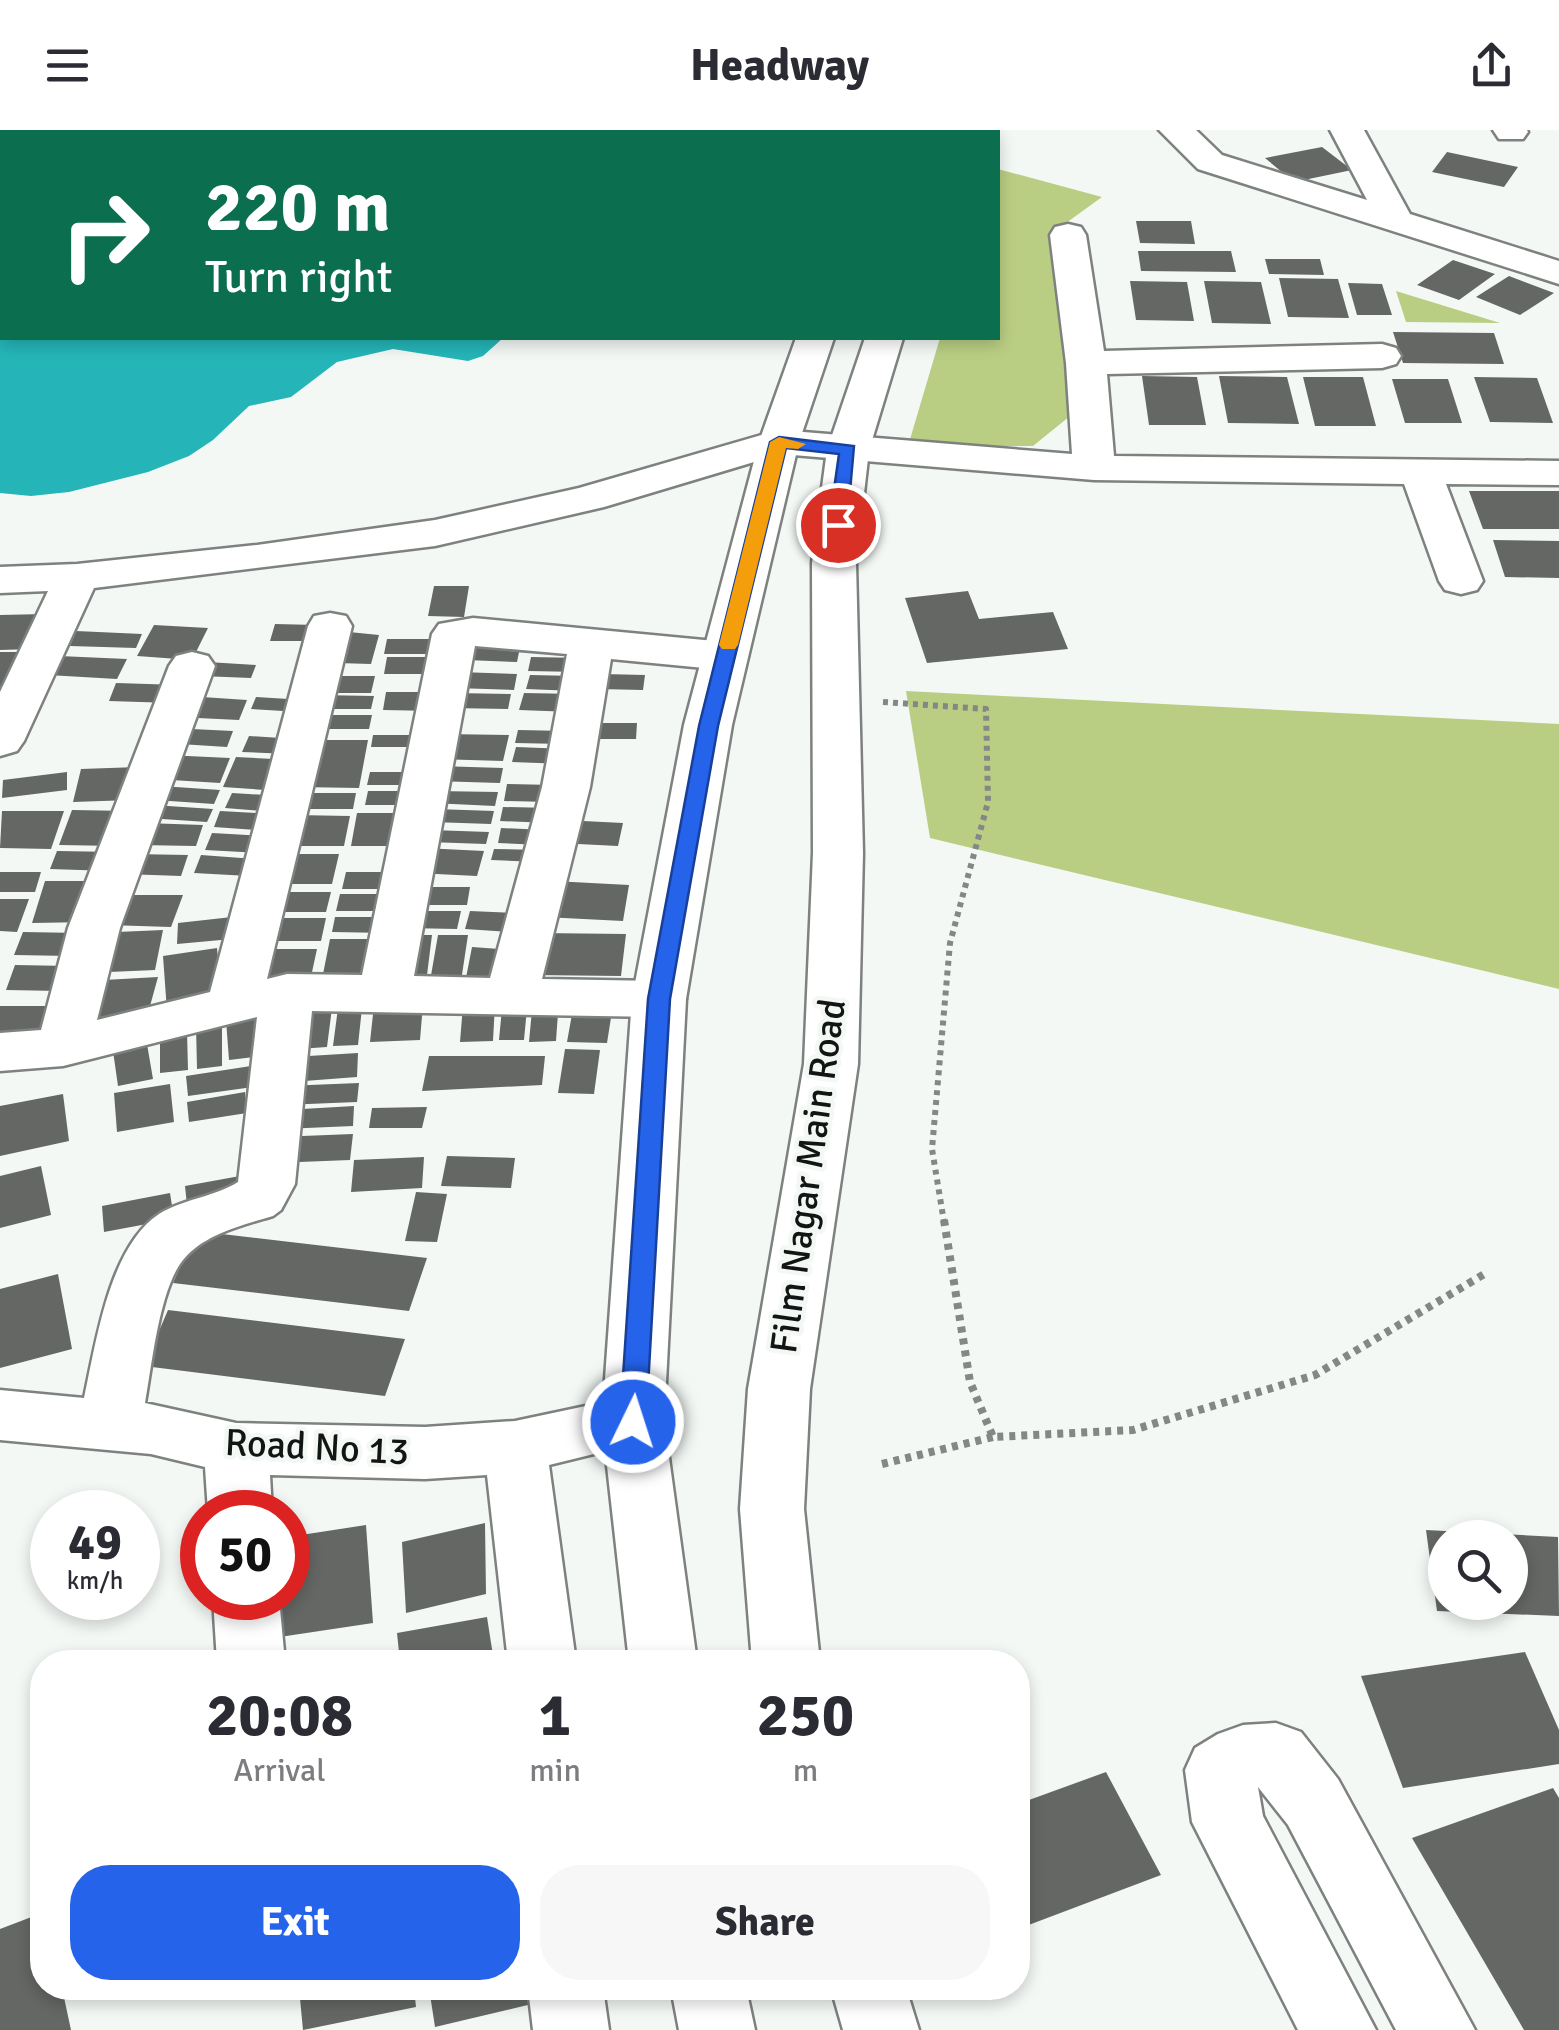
<!DOCTYPE html>
<style>
body{margin:0;font-family:Signika,sans-serif;background:#f7f7f7;color:#2b2b33;height:100vh;display:flex;flex-direction:column;font-size:38px;white-space:nowrap}
*{box-sizing:border-box;margin:0}
p{font-size:32px;color:#7c7c81}
.icon{flex:none;width:55px;height:55px;fill:none;stroke:currentColor;stroke-width:2;stroke-linecap:round;stroke-linejoin:round}
.map{position:relative;flex:1;overflow:hidden}
.panel{position:absolute;left:30px;top:1520px;width:1000px;height:350px;display:flex;flex-direction:column;background:#fff;border-radius:40px;box-shadow:0 5px 15px #0003}
.panel>*{flex:none}
.top-card{position:absolute;left:0px;top:0px;width:1000px;height:210px;box-shadow:0 5px 15px #0003;background:#0b6e4f;color:#fff;overflow:hidden}
.fabs{position:absolute;left:1428px;top:1390px;display:grid;gap:20px}
.fabs a{display:grid;place-items:center;width:100px;height:100px;border-radius:50%;background:#fff;box-shadow:0 5px 15px #0003;font-size:50px}
.speed{position:absolute;left:30px;top:1360px;display:flex;gap:20px;font-size:50px;font-weight:700;text-align:center}
.speed>*{display:grid;place-content:center;width:130px;height:130px;border-radius:50%;background:#fff;box-shadow:0 5px 15px #0003;line-height:1}
.speed small{font-size:25px;font-weight:400}
.speed .limit{border:15px solid #d22;background:#fff;color:#111}
.pin{position:absolute;display:grid;place-items:center;width:85px;height:85px;color:#fff;margin:-42px;border:5px solid #fff;border-radius:50%;box-shadow:0 2px 10px #0007}
.me{position:absolute;width:110px;margin:-55px;rotate:4deg;stroke-linejoin:round;filter:drop-shadow(0 0 8px #0008)}
.turn{display:flex;align-items:center;gap:35px;height:210px;padding:0 40px;font-size:45px}
.turn .icon{width:130px;height:130px;stroke-width:2.5}
.turn b{display:block;font-size:70px;line-height:85px}
.eta{display:flex;justify-content:space-evenly;align-items:center;height:170px;text-align:center}
.eta b{font-size:60px;font-weight:700;line-height:70px}
.cta{display:flex;gap:20px;margin-top:auto;padding:20px 40px}
.cta a{flex:1;height:115px;border-radius:40px;background:#2563eb;color:#fff;font-size:40px;font-weight:700;line-height:115px;text-align:center}
.cta a+a{background:#f7f7f7;color:#2b2b33}
header{display:flex;justify-content:space-between;align-items:center;height:130px;padding:0 40px;background:#fff;font-size:45px;font-weight:700}
.map>svg:first-child{display:block}
.green{fill:#bace83}
.water{fill:#25b5b8}
.building{fill:#646764;fill-rule:evenodd}
.lines{fill:none;stroke-linecap:round;stroke-linejoin:round}
.minor-casing{stroke:#7e827f;stroke-width:5}
.major-casing{stroke:#7e827f;stroke-width:5}
.path-far1{stroke:#838785;stroke-width:6;stroke-dasharray:5 5;stroke-linecap:butt}
.path{stroke:#838785;stroke-width:8;stroke-dasharray:6 6;stroke-linecap:butt}
.minor{fill:#fff;fill-rule:evenodd}
.major{fill:#fff;fill-rule:evenodd}
.route{fill:#2563eb;stroke:#184099;stroke-width:2.5}
.slow{fill:#f59e0b}
.labels{text-anchor:middle;dominant-baseline:central;stroke-width:9;stroke-linejoin:round;paint-order:stroke}
.street-label{font-size:38px;fill:#131514;stroke:#f3f8f5}
</style>
<header><svg class="icon" aria-label="menu" viewBox="0 0 24 24"><path d="M4 6h16M4 12h16M4 18h16"/></svg>Headway<svg class="icon" aria-label="share" viewBox="0 0 24 24"><path d="M12 15V3M7 8l5-5 5 5M5 13v7h14v-7"/></svg></header>
<div class="map">
<svg width="1559" height="1900" viewBox="0 0 1559 1900">
<rect width="100%" height="100%" fill="#f3f8f5"/>
<!-- green -->
<path class="green" d="M998,39L1102,67L1048,106L1075,282L1033,316H908L940,208H998Z
M1396,161L1500,193L1406,192Z
M906,561L1559,594V859L930,708Z"/>
<!-- water -->
<path class="water" d="M0,0L278,2H2V208H503L483,226L468,231L393,219L337,232L291,267L249,276L213,310L189,326L148,342L69,362L31,366L0,363Z"/>
<!-- building -->
<path class="building" d="M1322,17L1352,40L1294,52L1265,28Z
M1447,22L1518,37L1504,57L1432,42Z
M1136,91H1191L1195,114L1140,113Z
M1138,121H1231L1236,142L1141,141Z
M1265,129H1320L1324,145L1269,144Z
M1453,130L1495,144L1459,170L1417,155Z
M1509,146L1554,163L1520,185L1476,167Z
M1279,148L1338,149L1349,188L1288,187Z
M1130,151L1187,152L1194,191L1136,190Z
M1204,151L1261,152L1271,194L1212,193Z
M1348,153L1382,154L1392,185H1357Z
M1393,202L1494,203L1504,234L1403,233Z
M1142,246L1197,247L1206,295H1149Z
M1219,246L1287,247L1299,294L1228,293Z
M1303,247H1363L1376,296H1315Z
M1474,247L1537,248L1553,293L1490,292Z
M1392,249H1448L1462,293H1405Z
M1469,361H1559V399H1483Z
M1493,410L1559,411V448L1505,447Z
M434,456H469L464,487L428,486Z
M968,461L979,489L1053,482L1068,519L927,533L905,468Z
M45,484L32,519L0,520V485Z
M275,494L317,495L314,511H270Z
M154,495L208,498L192,530L137,526Z
M76,501L142,504L136,518L70,516Z
M349,502L379,505L371,534L337,533Z
M387,509H443L440,524H384Z
M469,510L521,512L517,532L466,530Z
M0,522H28L16,556H0Z
M59,526L127,529L117,549L48,545Z
M387,527H440L437,544H384Z
M531,527L582,528L579,542L528,541Z
M207,532L256,535L251,548L201,546Z
M459,542L517,544L514,560L455,558Z
M602,544L645,545L643,560L599,559Z
M530,545L577,546L575,561L526,559Z
M319,546H375L371,563H315Z
M116,553L179,555L172,573L109,571Z
M386,562H438L435,581L383,580Z
M454,563L511,564L508,579L451,578Z
M524,563L576,564L573,582L519,580Z
M318,565L374,566L371,579H315Z
M187,566L247,570L239,590L177,587Z
M256,567L305,570L300,582L251,579Z
M311,585H372L369,599H308Z
M588,593H637L636,609H586Z
M171,598L233,601L227,617L164,613Z
M518,600L566,601L564,614L515,613Z
M443,604L509,605L503,631L436,629Z
M373,605H423L421,617H371Z
M249,606L296,609L290,624L242,622Z
M310,610H368L359,658L299,657Z
M516,617L568,619L565,634L512,632Z
M166,625L230,628L220,653L155,649Z
M236,627L292,630L280,661L223,657Z
M438,636L503,638L500,653L434,651Z
M138,637L131,670L73,672L81,639Z
M67,642V660L2,668L3,650Z
M370,642H423L422,655H367Z
M507,654L554,655L550,672L504,671Z
M161,656L220,660L214,674L155,670Z
M368,661H419L417,675H365Z
M435,661L498,662L495,676L431,673Z
M232,663L283,666L277,682L225,678Z
M304,663H356L353,679H300Z
M153,675L213,679L207,692L147,688Z
M503,677L552,678L550,693L500,691Z
M435,679L494,681L491,694L432,692Z
M72,680L129,681L117,716L59,715Z
M2,681H64L51,719L0,718Z
M220,681L275,684L269,701L214,697Z
M357,683H411L405,716H351Z
M295,685L350,686L344,716H288Z
M563,690L623,693L618,716L558,713Z
M145,693L203,695L196,716L138,715Z
M501,698L546,700L543,715L498,713Z
M431,700L489,702L486,714L428,712Z
M212,703L267,706L261,723L205,720Z
M423,718L484,721L477,746L416,743Z
M494,719L540,720L538,732L491,730Z
M57,721L116,722L110,741L50,739Z
M132,724L188,725L181,746L124,744Z
M278,724H339L332,754H271Z
M201,725L255,729L249,746L194,743Z
M0,742H41L35,762H0Z
M346,742H401L397,759H342Z
M45,751H101L89,792L32,793Z
M553,751L629,755L623,791L544,787Z
M415,757H470L467,775H412Z
M264,762H331L326,782H259Z
M340,764H399L396,781H336Z
M121,765H183L171,797L108,795Z
M0,769H29L17,802L0,801Z
M409,781H461L457,799L406,798Z
M470,781L515,783L511,802L465,799Z
M232,787V809L177,814L178,793Z
M335,787H391L388,803L332,802Z
M258,788H326L321,811H253Z
M163,800L155,840L86,843L94,803Z
M23,802L80,803L71,826L14,825Z
M538,803L626,804L621,846L532,845Z
M401,805H432L427,845L394,846Z
M438,805H468L460,858L429,857Z
M330,809H387L380,849H322Z
M472,817L512,820L502,858H464Z
M217,818L222,873L167,881L163,826Z
M253,819H317L309,856H244Z
M15,835L69,836L61,861L6,860Z
M158,847L147,887L77,896L86,851Z
M503,868H528L524,910H499Z
M533,869H559L556,911L529,912Z
M574,873L613,875L607,913L567,912Z
M423,874L420,910L370,912L374,875Z
M495,874L493,911L460,912L463,875Z
M0,876H63L52,911L0,910Z
M332,878L327,917L298,919L304,880Z
M338,878H362L358,915L333,916Z
M258,885L262,926L229,930L226,890Z
M222,893V936L197,939L196,896Z
M187,901L188,940L160,943V904Z
M147,914L153,949L118,956L113,921Z
M565,919L600,920L594,964L558,963Z
M358,923L357,947L291,952L292,927Z
M429,926H545L542,955L422,961Z
M251,936L253,957L188,966L186,946Z
M359,953L357,972L283,975L285,956Z
M170,954L174,992L117,1002L114,963Z
M245,962L247,983L189,992L187,972Z
M63,964L69,1011L0,1026V976Z
M354,976L353,996L283,999L285,980Z
M427,977L422,998H369L372,978Z
M353,1004L350,1030L274,1033L277,1007Z
M447,1026L515,1028L511,1058L441,1056Z
M424,1027L422,1058L351,1062L354,1030Z
M41,1036L51,1085L0,1098V1046Z
M240,1046L242,1065L187,1075L185,1056Z
M416,1062L447,1064L437,1112L405,1111Z
M170,1063L174,1089L104,1102L102,1076Z
M196,1101L427,1128L409,1181L173,1153Z
M58,1144L72,1219L0,1238V1159Z
M168,1180L405,1209L385,1266L144,1236Z
M485,1393L486,1464L406,1483L402,1412Z
M366,1395L373,1493L273,1508L272,1468H288V1407Z
M1426,1400L1558,1407L1559,1486L1437,1481ZM1445,1408H1510V1472H1445Z
M487,1487L494,1532H400L397,1503Z
M1525,1522L1559,1600V1634L1403,1658L1361,1546Z
M373,1523L374,1532H328V1530Z
M1106,1642L1161,1745L1018,1799V1674Z
M1553,1658L1559,1668V1900H1524L1412,1708Z
M42,1783V1858H62L71,1900H0V1799Z
M299,1858H414L416,1877L303,1900Z
M429,1858H533L536,1873L435,1897Z"/>
<g class="lines">
<!-- minor casing -->
<g class="minor-casing">
<path id="minor" d="M660,0H706L707,2H662Z
M1159,0H1196L1222,25L1367,70L1330,0H1364L1410,84L1559,131V154L1198,39Z
M1493,0H1527L1528,2L1523,9H1499Z
M1068,94L1081,97L1086,105L1104,221L1382,214L1396,218L1401,226L1396,234L1382,238L1107,244L1114,326L1559,331V355L1446,354L1483,451L1477,460L1461,464L1445,460L1439,451L1404,354L1094,350L781,324L604,377L435,416L94,458L24,611L17,621L0,626V562L48,461L0,463V437L77,434L257,415L435,390L579,358L779,300L1072,324L1066,233L1050,105L1055,97Z
M330,483L346,486L352,496L267,849L287,844L362,845L432,504L439,494L473,488L725,512L741,516L748,526L741,536L725,540L611,529L590,657L542,849L659,851L678,856L686,869L678,882L659,887L312,881L295,1054L281,1080L273,1086C243,1095 204,1104 183,1130C159,1160 152,1235 145,1273L236,1293L425,1297L515,1291L633,1266L655,1273L664,1291L655,1309L549,1335L576,1532H508L487,1345L425,1349L270,1345L272,1382H208L205,1337L151,1324L0,1310V1260L84,1268C96,1213 109,1117 159,1084C183,1069 214,1067 238,1052L257,887L63,936L0,941V903L41,900L68,798L169,536L176,526L192,522L208,526L215,536L120,798L97,890L210,862L308,496L314,486ZM475,516L567,524L542,657L490,848L414,846Z
M213,1468H279L285,1532H217Z
M1276,1593L1301,1602L1338,1649L1475,1900H1396L1288,1695L1258,1657L1263,1686L1376,1900H1298L1192,1692L1185,1640L1195,1618L1218,1604L1243,1595Z
M528,1858H603L609,1900H533Z"/>
</g>
<!-- major casing -->
<g class="major-casing">
<path id="major" d="M906,0H940V2H906Z
M796,208H834L799,312L732,595L686,869L664,1291L697,1532H629L602,1291L632,869L684,595L759,312Z
M865,208H903L869,320L856,433L863,723L858,934L810,1259L804,1379L820,1532H752L740,1379L748,1259L804,934L813,723L812,433L827,320Z
M671,1858H746L755,1900H679Z
M831,1858H906L919,1900H843Z"/>
</g>
<!-- path-far1 -->
<path class="path-far1" d="M883,572L986,579L988,672L950,813L932,1019L944,1092"/>
<!-- path -->
<path class="path" d="M944,1090L970,1252L993,1307L1133,1300L1315,1245L1486,1143
M882,1334L993,1307"/>
<!-- minor -->
<use href="#minor" class="minor"/>
<!-- major -->
<use href="#major" class="major"/>
</g>
<!-- route -->
<path class="route" d="M779,307L854,316L847,395L838,400L829,395L839,324L786,318L718,596L670,869L646,1292L642,1299L633,1302L624,1299L620,1292L648,869L699,596L770,312Z"/>
<!-- slow -->
<path class="slow" d="M779,307L806,314L798,319L786,318L738,515L735,519H722L719,515L770,312Z"/>
<g class="labels">
<!-- street labels -->
<g class="street-label">
<text transform="translate(808 1046) rotate(-82)">Film Nagar Main Road</text>
<text transform="translate(317 1317) rotate(3)">Road No 13</text>
</g>
</g>
</svg>
<div class="fabs">
<a><svg class="icon" aria-label="search" viewBox="0 0 24 24"><circle cx="10" cy="10" r="6"/><path d="M15 15l6 6"/></svg></a>
</div>
<div class="speed"><div>49<small>km/h</small></div><div class="limit">50</div></div>
<div class="pin" style="left:838px;top:395px;background:#d93025"><svg class="icon" aria-label="arrive" viewBox="0 0 24 24"><path d="M6 21V4h12l-3 4 3 4H6"/></svg></div>
<svg class="me" style="left:633px;top:1292px" viewBox="-20 -20 40 40"><circle r="17" fill="#2563eb" stroke="#fff" stroke-width="3"/><path d="M0-11L8 9 0 5-8 9z" fill="#fff"/></svg>
<div class="top-card">
<div class="turn"><svg class="icon" aria-label="right" viewBox="0 0 24 24"><path d="M7 20v-9h11M14 6l5 5-5 5"/></svg><div><b>220 m</b>Turn right</div></div>
</div>
<section class="panel">
<div class="eta">
<div><b>20:08</b><p>Arrival</p></div>
<div><b>1</b><p>min</p></div>
<div><b>250</b><p>m</p></div>
</div>
<div class="cta"><a>Exit</a><a>Share</a></div>
</section>
</div>
